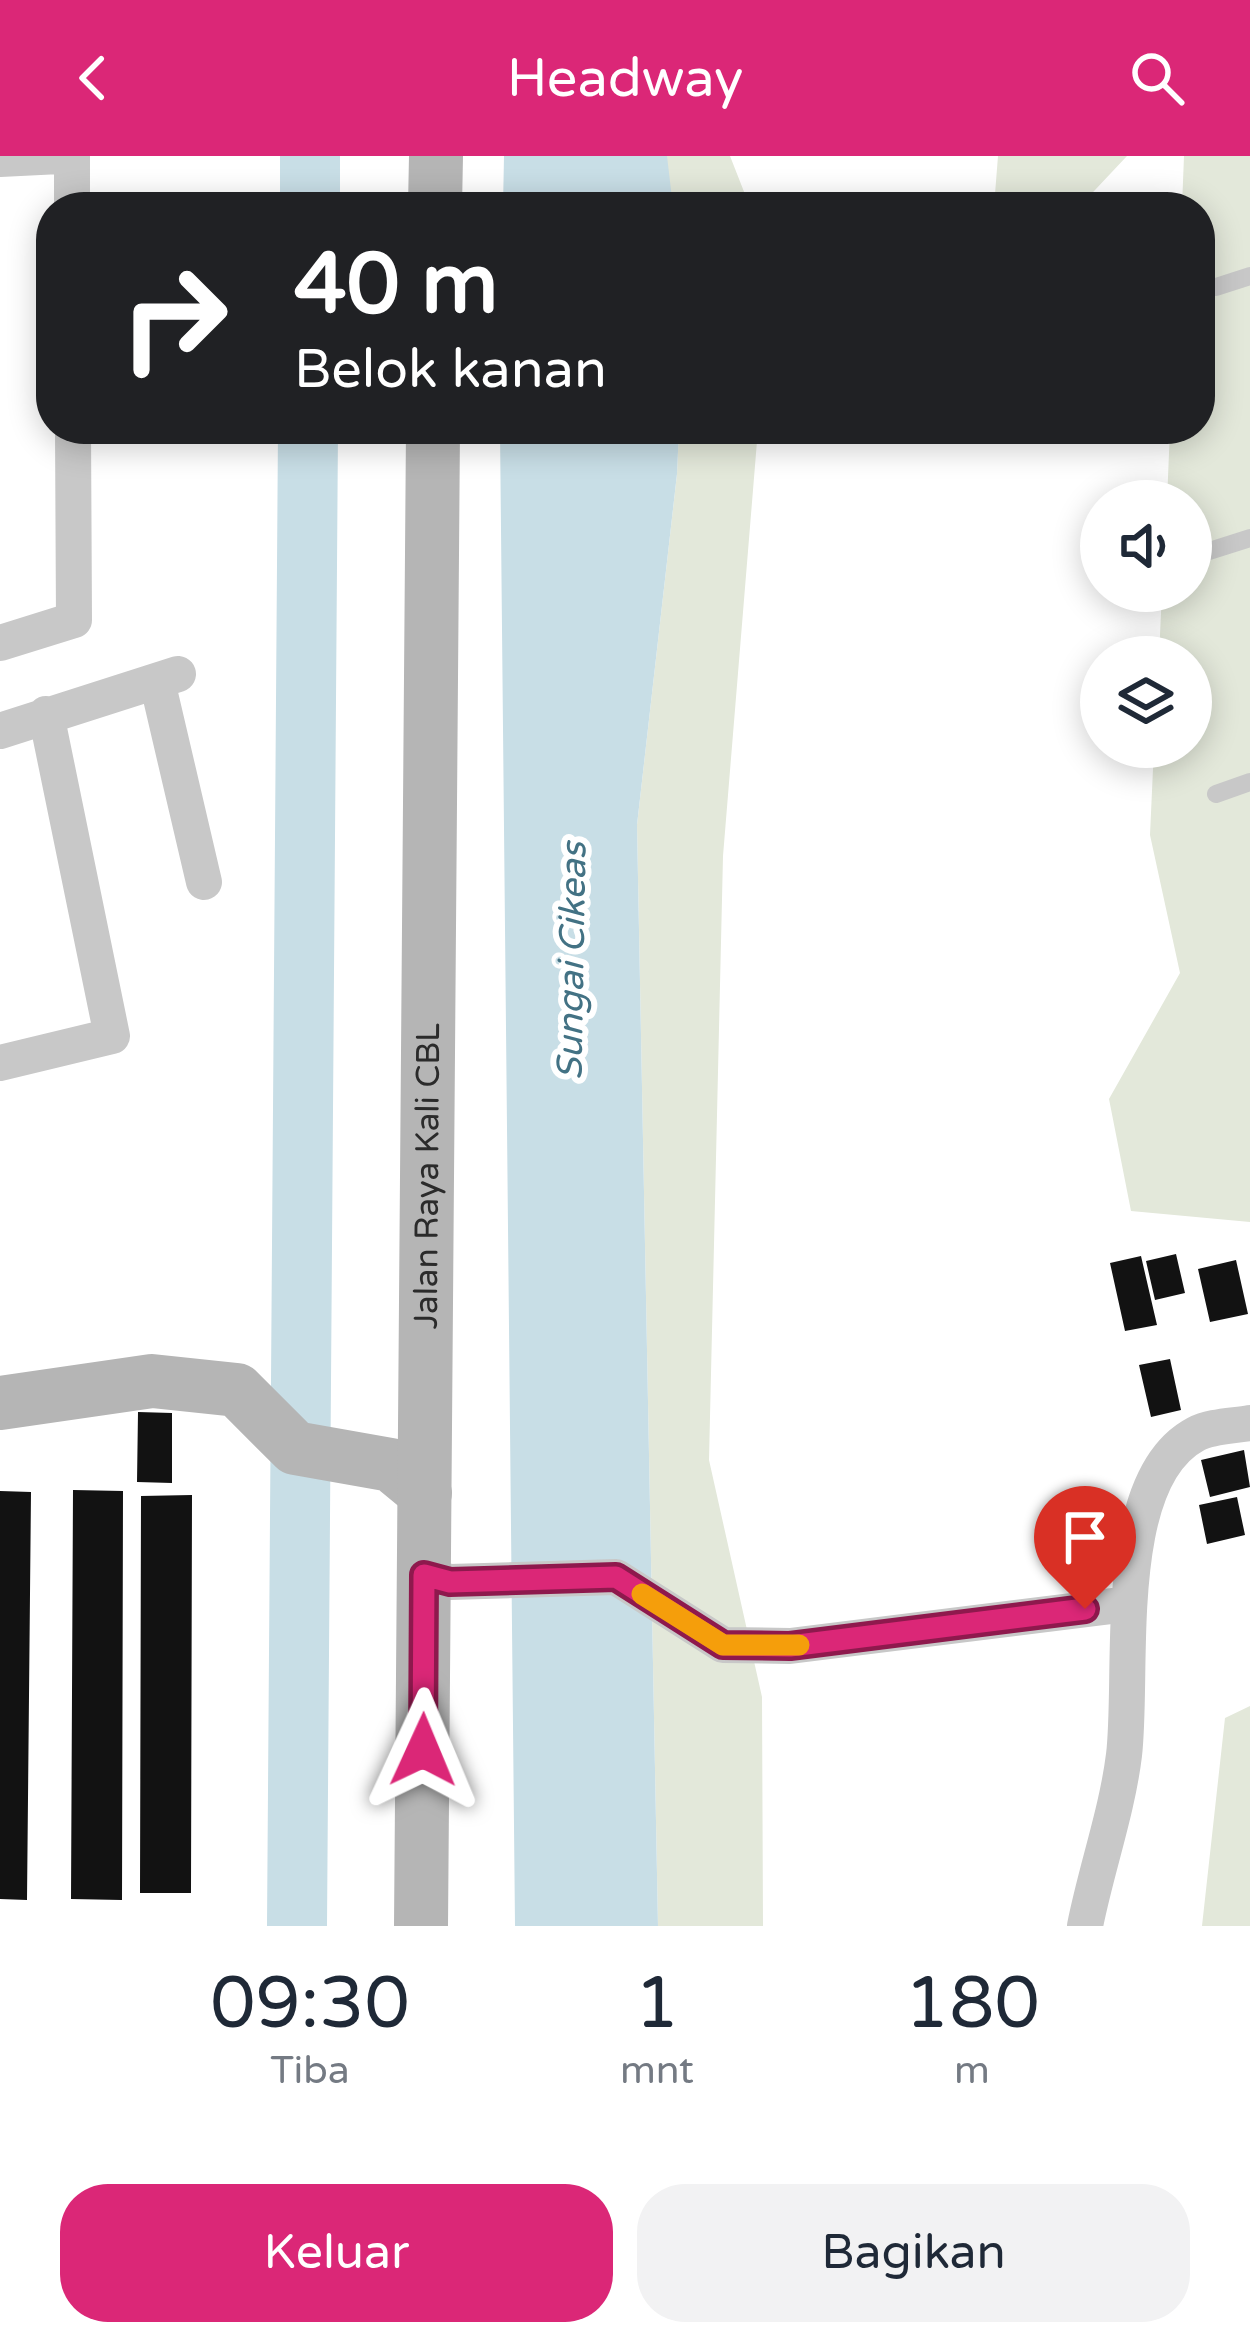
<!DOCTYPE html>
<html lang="id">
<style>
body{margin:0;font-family:"Varela Round",sans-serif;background:#f2f2f3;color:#1f2937;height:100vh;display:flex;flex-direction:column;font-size:45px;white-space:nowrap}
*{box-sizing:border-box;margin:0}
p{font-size:39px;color:#747a83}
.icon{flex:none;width:66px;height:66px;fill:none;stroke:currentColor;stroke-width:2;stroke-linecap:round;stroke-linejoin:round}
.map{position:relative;height:1770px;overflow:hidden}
.sheet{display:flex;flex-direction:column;background:#fff;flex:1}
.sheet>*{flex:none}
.banner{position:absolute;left:36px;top:36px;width:1179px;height:252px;border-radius:48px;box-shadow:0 6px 30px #0003;background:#202124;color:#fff;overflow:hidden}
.buttons{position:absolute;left:1080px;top:324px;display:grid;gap:24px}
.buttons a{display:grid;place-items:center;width:132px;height:132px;border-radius:50%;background:#fff;box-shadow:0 6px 30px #0003;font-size:60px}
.pin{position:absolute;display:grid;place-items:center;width:102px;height:102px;color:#fff;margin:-123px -51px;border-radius:50% 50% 50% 0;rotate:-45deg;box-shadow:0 0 12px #0007}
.pin .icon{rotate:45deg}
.me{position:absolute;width:132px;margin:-66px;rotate:1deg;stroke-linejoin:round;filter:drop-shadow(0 0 9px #0008)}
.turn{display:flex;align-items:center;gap:42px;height:252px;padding:0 60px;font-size:54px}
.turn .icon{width:156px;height:156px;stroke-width:2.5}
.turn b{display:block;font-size:84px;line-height:102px}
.eta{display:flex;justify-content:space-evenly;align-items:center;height:204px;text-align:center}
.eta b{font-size:72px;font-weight:600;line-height:84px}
.button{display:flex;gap:24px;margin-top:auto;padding:24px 60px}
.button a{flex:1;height:138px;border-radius:48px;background:#db2777;color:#fff;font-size:48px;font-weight:600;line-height:138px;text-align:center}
.button a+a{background:#f2f2f3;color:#1f2937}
header{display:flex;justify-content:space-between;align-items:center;height:156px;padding:0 60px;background:#db2777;color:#fff;font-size:54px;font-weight:600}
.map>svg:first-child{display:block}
.green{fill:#e3e8da}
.water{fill:#c8dee6}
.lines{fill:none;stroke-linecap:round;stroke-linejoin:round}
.river{stroke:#c8dee6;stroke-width:60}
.building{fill:#121212}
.service{stroke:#c8c8c8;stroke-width:18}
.minor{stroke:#c8c8c8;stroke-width:36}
.secondary{stroke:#b5b5b5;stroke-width:54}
.route-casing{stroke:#8e194d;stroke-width:30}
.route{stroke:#db2777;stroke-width:21}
.slow{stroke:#f59e0b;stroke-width:21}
.labels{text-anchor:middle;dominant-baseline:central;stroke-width:12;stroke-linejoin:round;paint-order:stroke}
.street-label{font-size:33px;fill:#2b2b2b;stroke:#fff}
.water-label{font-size:36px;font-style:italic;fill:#437284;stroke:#fff}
</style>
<header><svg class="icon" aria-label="back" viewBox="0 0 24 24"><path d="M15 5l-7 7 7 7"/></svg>Headway<svg class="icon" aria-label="search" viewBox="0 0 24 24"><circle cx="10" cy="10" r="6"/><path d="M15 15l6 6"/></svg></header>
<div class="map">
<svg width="1250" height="1770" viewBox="0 0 1250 1770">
<rect width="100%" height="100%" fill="#fff"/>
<!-- green -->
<path class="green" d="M665,0H730L750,51H672Z
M998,0H1127L1079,51H977L995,38Z
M1184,0H1250V1066L1131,1055L1109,943L1180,817L1150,679L1154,591H1191V501H1159L1162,435H1191V345H1167L1170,273H1200V51H1182Z
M679,273H758L723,700L709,1304L762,1541L763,1770H658L637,669L677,318Z
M1250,1550V1770H1202L1225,1562Z"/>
<!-- water -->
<path class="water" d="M504,0H667L673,51H503Z
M500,273H679L677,318L637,669L658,1770H515Z"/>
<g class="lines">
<!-- river -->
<path class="river" d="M310,51V0
M297,1770L308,273"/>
</g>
<!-- building -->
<path class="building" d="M1176,1098L1185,1137L1155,1144L1146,1105Z
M1141,1100L1157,1169L1125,1175L1110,1107Z
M1236,1104L1248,1158L1210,1166L1198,1113Z
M1170,1203L1181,1254L1151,1261L1139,1209Z
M138,1256L172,1257V1327L137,1326Z
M1244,1294L1250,1331L1210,1341L1201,1304Z
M73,1334L123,1335L122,1744L71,1743Z
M0,1335L31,1336L27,1744L0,1743Z
M192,1339L191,1737H140L141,1340Z
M1237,1341L1245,1379L1207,1388L1199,1349Z"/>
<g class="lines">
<!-- service -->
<path class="service" d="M1216,131L1250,120
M1203,397L1250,382
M1216,638L1250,626"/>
<!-- minor -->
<path class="minor" d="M72,0V51
M0,3L60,0
M0,487L74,464L73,273
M157,525L204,726
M0,575L178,518
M0,907L112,880L46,558
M425,1419L450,1426L616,1421L723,1489L790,1490L1128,1448
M1085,1770C1096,1714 1117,1656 1124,1599C1134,1515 1109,1324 1196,1278C1211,1270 1233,1270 1250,1267"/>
<!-- secondary -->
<g class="secondary">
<path d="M435,51L436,0"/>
<path d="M0,1247L152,1225L237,1234L295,1292L391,1309L425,1337"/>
<path id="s1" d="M421,1770L433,273"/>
</g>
</g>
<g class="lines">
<!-- route casing -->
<g class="route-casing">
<path id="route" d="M423,1594L424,1419L450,1426L616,1421L723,1489L790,1490L1085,1453"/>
</g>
<!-- route -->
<use href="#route" class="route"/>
<!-- slow -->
<path class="slow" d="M642,1438L723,1489H799"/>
</g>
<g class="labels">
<!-- street labels -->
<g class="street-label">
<text stroke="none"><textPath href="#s1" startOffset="750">Jalan Raya Kali CBL</textPath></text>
</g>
<!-- water labels -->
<g class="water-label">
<text transform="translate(572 805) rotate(-89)">Sungai Cikeas</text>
</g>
</g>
</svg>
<div class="buttons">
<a><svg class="icon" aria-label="sound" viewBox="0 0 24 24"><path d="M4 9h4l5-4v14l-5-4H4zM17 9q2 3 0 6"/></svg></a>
<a><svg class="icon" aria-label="layers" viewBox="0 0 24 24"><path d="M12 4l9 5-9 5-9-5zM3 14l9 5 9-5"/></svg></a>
</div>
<div class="pin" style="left:1085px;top:1453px;background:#d93025"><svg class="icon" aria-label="arrive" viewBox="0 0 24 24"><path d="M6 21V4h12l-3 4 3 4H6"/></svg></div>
<svg class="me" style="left:423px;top:1594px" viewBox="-20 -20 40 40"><path d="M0-17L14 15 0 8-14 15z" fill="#db2777" stroke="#fff" stroke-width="4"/></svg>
<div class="banner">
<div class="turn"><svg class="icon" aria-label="right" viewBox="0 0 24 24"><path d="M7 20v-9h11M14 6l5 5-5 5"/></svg><div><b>40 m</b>Belok kanan</div></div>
</div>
</div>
<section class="sheet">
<div class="eta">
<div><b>09:30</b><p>Tiba</p></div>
<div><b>1</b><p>mnt</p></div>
<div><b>180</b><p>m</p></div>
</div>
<div class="button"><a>Keluar</a><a>Bagikan</a></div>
</section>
